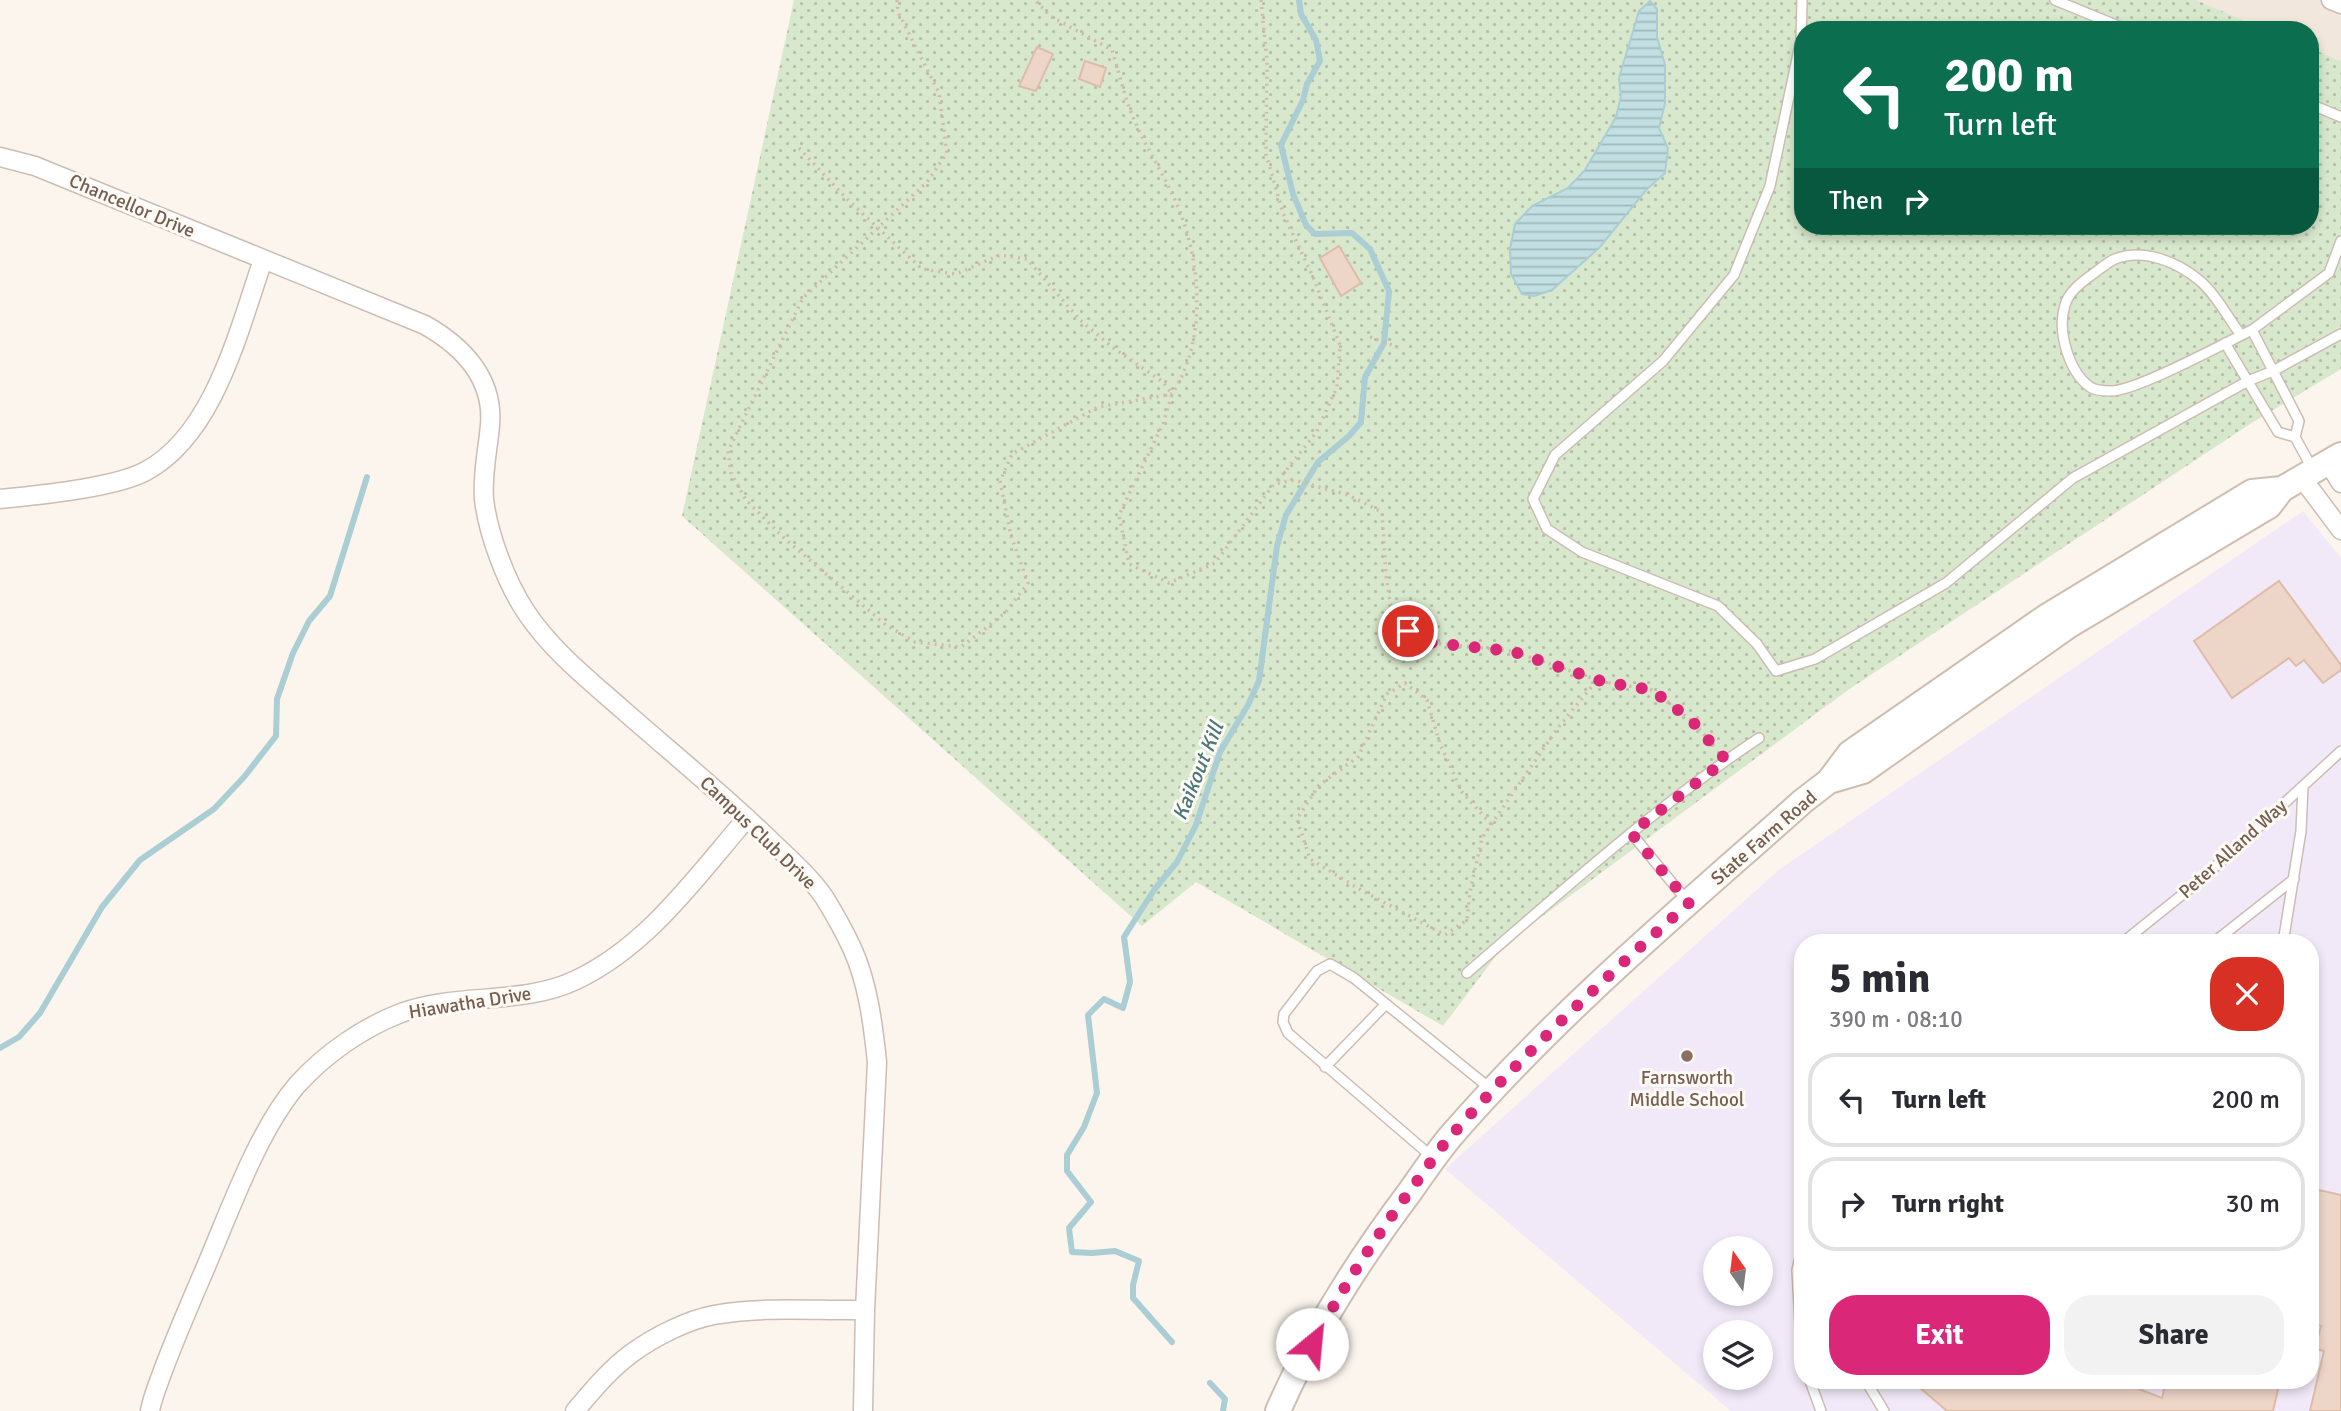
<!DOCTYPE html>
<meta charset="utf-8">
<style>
body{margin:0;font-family:Signika,sans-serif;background:#f2f2f3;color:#2b2b33;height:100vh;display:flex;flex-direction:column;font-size:26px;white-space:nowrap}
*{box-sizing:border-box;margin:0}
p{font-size:23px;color:#7c7c81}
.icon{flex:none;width:38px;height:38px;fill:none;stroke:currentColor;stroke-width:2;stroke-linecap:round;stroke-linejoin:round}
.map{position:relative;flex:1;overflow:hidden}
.details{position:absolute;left:1794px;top:934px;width:525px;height:455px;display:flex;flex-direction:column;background:#fff;border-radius:28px;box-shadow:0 4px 10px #0003}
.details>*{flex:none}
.banner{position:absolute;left:1794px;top:21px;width:525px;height:214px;border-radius:28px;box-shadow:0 4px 10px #0003;background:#0b6e4f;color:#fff;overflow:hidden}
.needle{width:46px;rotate:346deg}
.tools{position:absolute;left:1703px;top:1236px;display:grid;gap:14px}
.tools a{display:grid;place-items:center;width:70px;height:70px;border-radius:50%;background:#fff;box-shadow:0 4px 10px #0003;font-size:35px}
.pin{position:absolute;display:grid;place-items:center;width:60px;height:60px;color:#fff;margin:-30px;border:4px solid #fff;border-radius:50%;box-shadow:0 2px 7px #0007}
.me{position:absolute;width:77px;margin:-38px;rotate:28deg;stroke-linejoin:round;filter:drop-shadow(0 0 5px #0008)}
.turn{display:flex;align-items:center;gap:24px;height:147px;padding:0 35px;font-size:32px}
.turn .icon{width:91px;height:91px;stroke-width:2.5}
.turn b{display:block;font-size:49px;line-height:60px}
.then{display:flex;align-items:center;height:66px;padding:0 35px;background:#0003;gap:14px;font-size:26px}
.round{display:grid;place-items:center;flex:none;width:74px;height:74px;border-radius:28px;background:#f2f2f3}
.overview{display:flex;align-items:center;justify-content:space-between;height:119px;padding:0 35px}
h1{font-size:42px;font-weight:700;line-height:52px}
.primary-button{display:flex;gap:14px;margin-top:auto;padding:14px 35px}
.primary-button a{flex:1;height:80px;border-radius:28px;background:#db2777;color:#fff;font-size:28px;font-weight:700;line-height:80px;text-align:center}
.primary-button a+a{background:#f2f2f3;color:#2b2b33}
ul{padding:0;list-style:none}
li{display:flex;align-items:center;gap:21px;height:94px;margin:0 14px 10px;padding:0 21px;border:4px solid #e1e1e2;border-radius:28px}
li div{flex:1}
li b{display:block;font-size:26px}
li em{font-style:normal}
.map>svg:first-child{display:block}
.residential{fill:#f2e7dc}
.education{fill:#f2e9f8;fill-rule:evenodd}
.grass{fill:url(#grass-dots)}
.water{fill:url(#water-rules);stroke:#aaced3;stroke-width:2}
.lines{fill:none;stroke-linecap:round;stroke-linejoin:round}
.stream{stroke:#aaced3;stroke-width:6}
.building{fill:#edd5c7;stroke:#debca9;stroke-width:2}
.service-casing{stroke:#ccbdb3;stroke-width:12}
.minor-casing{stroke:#ccbdb3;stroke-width:21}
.secondary-casing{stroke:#cebeb1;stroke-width:28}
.path{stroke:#d3b9aa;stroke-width:3.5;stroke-dasharray:2 5;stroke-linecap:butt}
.service{stroke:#fff;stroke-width:9}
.minor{stroke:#fff;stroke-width:18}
.secondary{stroke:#fff;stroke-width:24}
.route{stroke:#db2777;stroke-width:12;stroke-dasharray:0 21.6}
.education-dot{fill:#8d6e63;stroke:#fdf9f3;stroke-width:2.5}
.labels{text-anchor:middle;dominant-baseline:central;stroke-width:6;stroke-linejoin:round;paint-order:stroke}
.street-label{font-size:19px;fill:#745d51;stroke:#fdf9f3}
.education-label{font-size:19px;fill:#785e54;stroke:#fdf9f3}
.water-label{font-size:21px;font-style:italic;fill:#4a767e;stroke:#fdf9f3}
</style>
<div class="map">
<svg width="2341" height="1411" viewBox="0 0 2341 1411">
<defs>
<pattern id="grass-dots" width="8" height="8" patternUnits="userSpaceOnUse" patternTransform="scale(1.75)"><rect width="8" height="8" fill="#d8e8cc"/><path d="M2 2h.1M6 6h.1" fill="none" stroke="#b4bfa8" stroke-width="1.8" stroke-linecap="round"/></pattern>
<pattern id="water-rules" width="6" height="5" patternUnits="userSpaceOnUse" patternTransform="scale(1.75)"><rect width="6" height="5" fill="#c2dfe3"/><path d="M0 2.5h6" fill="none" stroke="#a2b8ba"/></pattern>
</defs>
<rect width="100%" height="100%" fill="#fbf5ed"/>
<!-- residential -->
<path class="residential" d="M2196,0H2341V61L2310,48V30H2267Z"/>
<!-- education -->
<path class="education" d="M2303,511L2341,558V1411H1731L1445,1169L1780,869ZM1802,943H2310V1381H1802ZM1715,1248H1760V1293H1715ZM1715,1332H1760V1377H1715Z"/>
<!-- grass -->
<path class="grass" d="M794,0H2196L2267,30H1802V226H2310V48L2341,61V369L2253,422L1848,690L1505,944L1443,1026L1196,882L1142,926L682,516Z"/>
<!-- water -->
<path class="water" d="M1650,1L1657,9V37L1665,65V103L1659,128L1668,149L1665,173L1646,190L1600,247L1552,290L1534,296L1522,294L1511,274L1510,249L1515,224L1532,206L1568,188L1585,170L1616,117L1621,96L1619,78L1639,11Z"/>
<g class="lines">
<!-- stream -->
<path class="stream" d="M0,1048L19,1037L40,1013L102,907L140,860L214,809L244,777L276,736L277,699L293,653L309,621L330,596L367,477
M1172,1342L1133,1298V1285L1139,1261L1115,1251L1092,1253L1072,1252L1069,1228L1091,1202L1067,1171V1155L1084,1127L1097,1093L1088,1015L1104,999L1123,1008L1130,982L1124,937L1154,890L1177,862L1196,825L1220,752L1248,705L1259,681L1277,546L1286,515L1318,462L1349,436L1361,422L1365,377L1384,343L1389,291L1370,249L1352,233L1315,234L1306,225L1293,194L1281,145L1303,100L1307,84L1320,61L1316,40L1301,14L1299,0
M1210,1383L1225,1399L1223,1411"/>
</g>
<!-- building -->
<path class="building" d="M1037,47L1053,54L1036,91L1019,86Z
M1085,61L1106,68L1100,87L1079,79Z
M1339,246L1361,283L1341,296L1320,258Z
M2279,581L2341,665V670L2323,683L2304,660L2296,666L2289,658L2232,698L2194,641Z
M2310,1188L2341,1195V1411H2310L2324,1351L2315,1349L2321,1326L2310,1323Z
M1912,1381H2125L2131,1386L2162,1398L2166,1381H2280L2273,1411H1947Z"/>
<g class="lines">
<!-- service casing -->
<g class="service-casing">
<path id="service" d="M1802,0L1801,40L1770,186L1734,275L1663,361L1555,455L1533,499L1547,529L1582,552L1718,606L1757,644L1776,671L1815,659L1946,583L2073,478L2248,381L2273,371L2341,334
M2055,0L2128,30
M2310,104L2341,117
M2252,330L2299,421L2295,437
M2241,335C2228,318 2216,294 2199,280C2177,262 2144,248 2115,259C2108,262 2100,269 2093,274C2082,282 2069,291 2065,305C2057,330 2068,371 2090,387C2094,390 2105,391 2111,391C2136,391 2225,343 2252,330L2329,273L2341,241
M2225,343L2278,432L2295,437L2313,470
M1631,833L1688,902
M2122,943L2203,878L2341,751
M2213,943L2294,879
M2283,943L2301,831L2303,786
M1467,973C1562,891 1655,807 1759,738
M1325,1067L1386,1004
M1431,1156L1288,1033L1283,1022L1284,1014L1317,971L1330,964L1354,978L1492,1090
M1802,1249L1797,1270L1802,1361
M1810,1381L1821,1411
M1866,1381L1884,1411"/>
</g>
<!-- minor casing -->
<g class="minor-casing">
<path id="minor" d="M2331,0L2341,4
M0,157L35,166L425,325C462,346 494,378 490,425C488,449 482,474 484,499C488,534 506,582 526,612C551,650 589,680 623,710C673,754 725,796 773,843C791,860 810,877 824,897C834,913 844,931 852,948C868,983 873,1024 877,1062L865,1310L863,1411
M2328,462L2341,483
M2302,478L2341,530
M0,499C37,495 115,488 146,471C215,434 239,328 263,260
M150,1411C152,1399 157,1387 161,1376C173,1343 187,1311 201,1278C227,1219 256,1133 297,1085C325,1054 362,1028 401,1013C457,992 521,1006 576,980C648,946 696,877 747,818
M575,1411C592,1391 610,1369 632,1353C654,1337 687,1320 714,1315C763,1306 816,1311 865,1310"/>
</g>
<!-- secondary casing -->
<g class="secondary-casing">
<path id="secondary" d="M1829,781L1863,771L2068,626L2269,506L2282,489L2341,455
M1278,1411C1312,1333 1358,1261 1409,1193C1422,1175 1435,1155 1450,1137C1556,1014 1682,909 1803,801L1829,781L1850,753L2046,617L2252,492L2282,489"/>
</g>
<!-- path -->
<path class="path" d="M897,0L898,12L939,93L947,153L927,182L803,298L728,451L731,473L746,500L784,538L886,625L915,642L961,647L1005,613L1028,583L1011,536L1000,481L1012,454L1098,407L1172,394C1204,345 1202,278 1184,223C1172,186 1148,153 1133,117C1124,96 1119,72 1112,50L1050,16L1035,0
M1261,0L1267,61L1266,154L1283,213L1313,277L1340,345L1337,387L1316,433L1276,483
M799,148L848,200L922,269L956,274L1000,255L1027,259L1080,320L1112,347L1163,382L1172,394L1163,424L1119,515L1129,564L1169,583L1215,563L1274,484L1294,480L1348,495L1382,512L1386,576L1393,621L1424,642L1511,651L1604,682L1652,690L1692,721L1717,749
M1370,337L1400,348
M1491,824L1462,792L1440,744L1427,700L1405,683L1387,694L1358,757L1319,785L1297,819L1310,859L1361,890L1445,935L1467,920L1470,892L1482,838L1557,729L1597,680"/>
<!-- service -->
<use href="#service" class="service"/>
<!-- minor -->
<use href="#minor" class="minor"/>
<!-- secondary -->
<use href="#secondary" class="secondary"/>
</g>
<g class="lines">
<!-- route -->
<path class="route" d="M1312,1344C1342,1289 1375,1238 1412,1188C1425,1171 1437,1152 1450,1137C1524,1053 1606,977 1689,903L1631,833L1726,760L1692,721L1652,690L1604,682L1511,651L1424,642L1408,631"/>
</g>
<!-- markers -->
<circle class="education-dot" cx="1687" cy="1056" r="7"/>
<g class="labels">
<!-- street labels -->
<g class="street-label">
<text transform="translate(132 206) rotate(23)">Chancellor Drive</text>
<text transform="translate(758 833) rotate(44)">Campus Club Drive</text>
<text transform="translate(1764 838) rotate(-41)">State Farm Road</text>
<text transform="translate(2233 849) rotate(-42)">Peter Alland Way</text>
<text transform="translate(470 1003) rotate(-9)">Hiawatha Drive</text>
</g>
<!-- education labels -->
<g class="education-label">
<text x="1687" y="1078">Farnsworth<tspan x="1687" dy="22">Middle School</tspan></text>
</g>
<!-- water labels -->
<g class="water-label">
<text transform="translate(1198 771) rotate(-68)">Kaikout Kill</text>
</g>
</g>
</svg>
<div class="tools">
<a><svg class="needle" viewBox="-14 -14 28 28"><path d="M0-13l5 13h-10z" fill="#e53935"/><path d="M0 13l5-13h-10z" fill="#7c7c81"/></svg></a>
<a><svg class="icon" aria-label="layers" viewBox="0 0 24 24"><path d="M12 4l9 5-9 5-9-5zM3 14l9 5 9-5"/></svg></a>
</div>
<div class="pin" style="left:1408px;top:631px;background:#d93025"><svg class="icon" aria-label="arrive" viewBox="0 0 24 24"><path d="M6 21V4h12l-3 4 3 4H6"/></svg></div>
<svg class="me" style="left:1312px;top:1344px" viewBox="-20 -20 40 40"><circle r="19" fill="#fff"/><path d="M0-13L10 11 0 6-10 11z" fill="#db2777"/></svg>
<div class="banner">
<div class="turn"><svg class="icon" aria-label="left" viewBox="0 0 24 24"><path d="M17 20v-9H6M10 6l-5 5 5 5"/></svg><div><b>200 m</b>Turn left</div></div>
<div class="then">Then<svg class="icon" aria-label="right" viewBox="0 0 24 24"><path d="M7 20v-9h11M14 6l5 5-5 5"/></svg></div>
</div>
<section class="details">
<div class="overview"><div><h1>5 min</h1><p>390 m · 08:10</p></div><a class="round" style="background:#d93025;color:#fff"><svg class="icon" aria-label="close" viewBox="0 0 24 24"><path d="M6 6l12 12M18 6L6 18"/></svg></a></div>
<ul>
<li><svg class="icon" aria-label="left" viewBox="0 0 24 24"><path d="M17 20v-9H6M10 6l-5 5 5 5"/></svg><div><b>Turn left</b></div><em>200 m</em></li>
<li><svg class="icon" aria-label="right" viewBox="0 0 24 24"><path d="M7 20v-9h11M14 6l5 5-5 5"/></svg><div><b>Turn right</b></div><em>30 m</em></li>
</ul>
<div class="primary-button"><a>Exit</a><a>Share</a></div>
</section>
</div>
